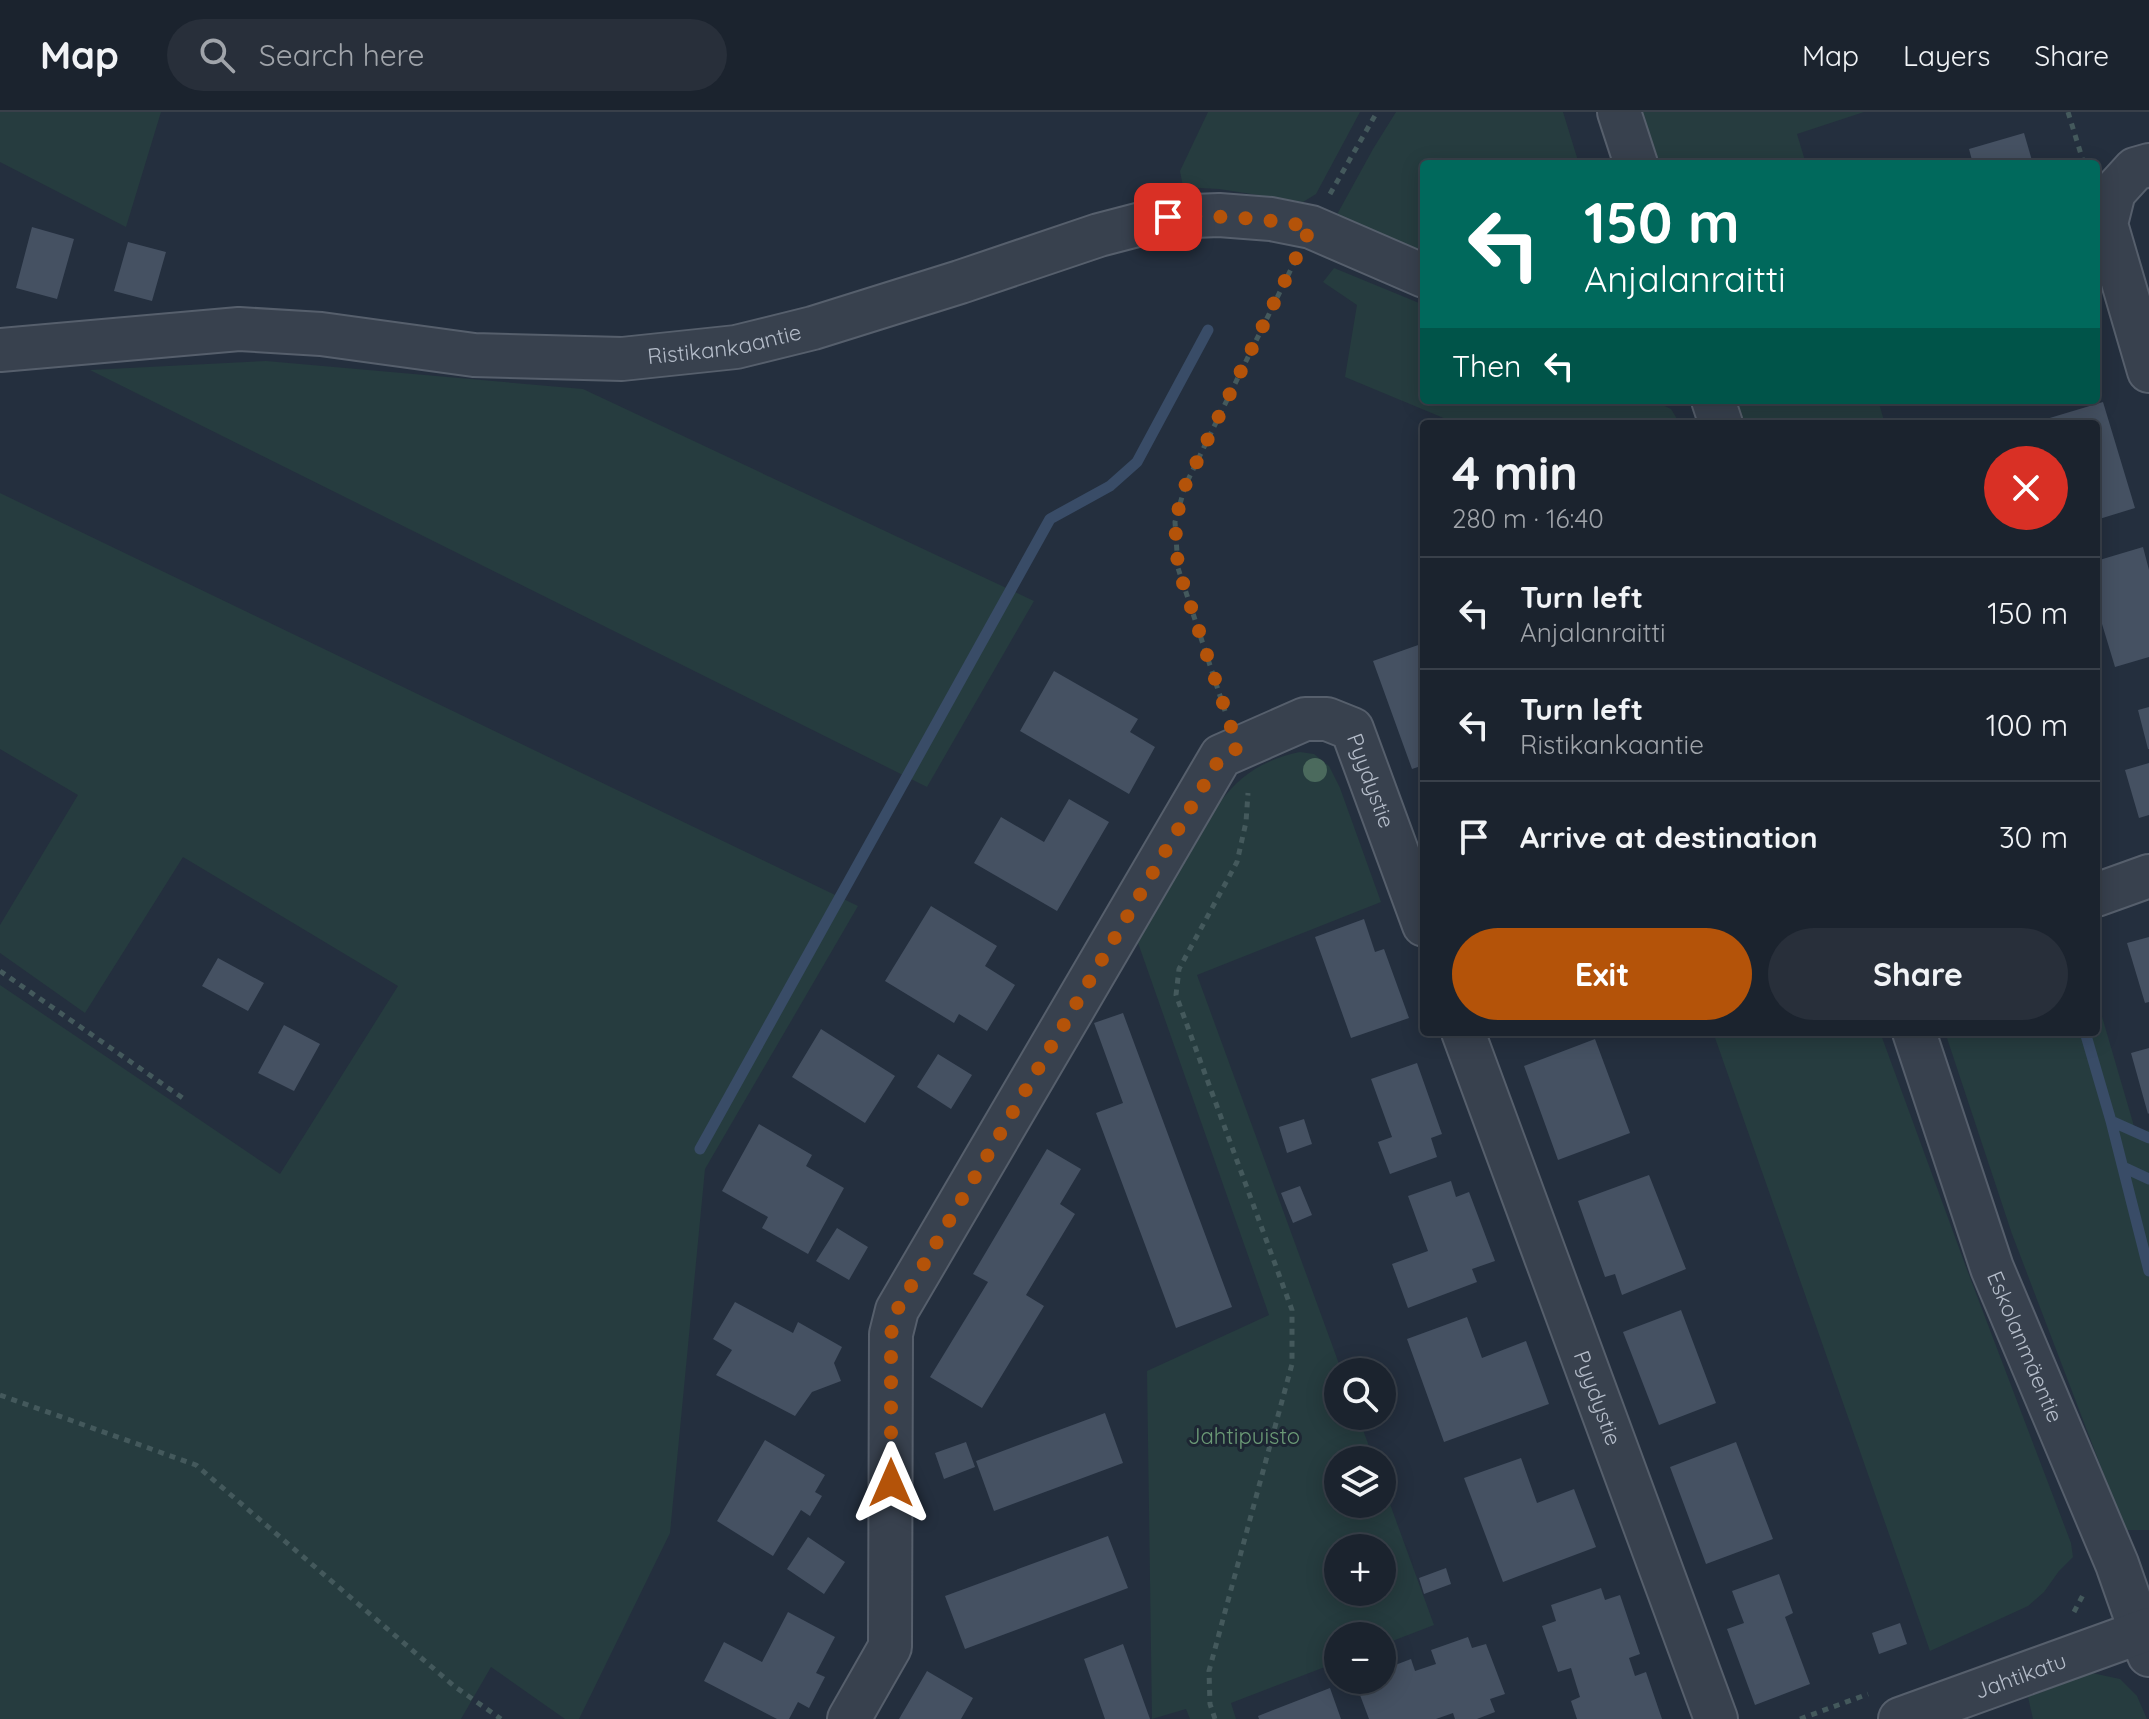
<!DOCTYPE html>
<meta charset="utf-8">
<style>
body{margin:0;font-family:Quicksand,sans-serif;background:#282f3a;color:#f1f3f6;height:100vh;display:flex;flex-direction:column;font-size:30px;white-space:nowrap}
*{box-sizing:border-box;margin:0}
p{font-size:26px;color:#a0a4aa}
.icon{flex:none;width:44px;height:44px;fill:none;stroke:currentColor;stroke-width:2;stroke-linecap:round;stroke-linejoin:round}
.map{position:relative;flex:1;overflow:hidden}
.drawer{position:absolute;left:1420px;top:308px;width:680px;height:616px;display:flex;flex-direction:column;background:#1b232e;border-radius:8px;box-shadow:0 4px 20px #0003,0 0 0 2px #39404a}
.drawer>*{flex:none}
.top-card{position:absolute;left:1420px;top:48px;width:680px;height:244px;border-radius:8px;box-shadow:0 4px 20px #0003,0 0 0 2px #39404a;background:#00695c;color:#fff;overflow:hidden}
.controls{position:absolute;left:1324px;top:1246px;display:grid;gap:16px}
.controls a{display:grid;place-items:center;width:72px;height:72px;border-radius:50%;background:#1b232e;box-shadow:0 4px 20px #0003,0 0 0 2px #39404a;font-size:40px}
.pin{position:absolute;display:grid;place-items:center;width:68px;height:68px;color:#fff;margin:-34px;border-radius:16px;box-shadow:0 4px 12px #0006}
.me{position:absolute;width:88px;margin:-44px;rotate:0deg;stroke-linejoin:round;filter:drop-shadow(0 0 6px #0008)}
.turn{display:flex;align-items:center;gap:28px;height:168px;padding:0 32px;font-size:36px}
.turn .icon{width:104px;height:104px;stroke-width:2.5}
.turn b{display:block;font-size:56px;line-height:68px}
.then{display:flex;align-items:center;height:76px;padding:0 32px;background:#0003;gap:16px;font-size:30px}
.round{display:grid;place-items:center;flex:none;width:84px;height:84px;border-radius:42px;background:#282f3a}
.overview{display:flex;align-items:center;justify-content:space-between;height:136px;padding:0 32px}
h1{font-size:48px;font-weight:700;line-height:60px}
.action{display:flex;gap:16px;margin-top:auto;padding:16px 32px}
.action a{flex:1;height:92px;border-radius:48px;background:#b45309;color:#fff;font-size:32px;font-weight:700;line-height:92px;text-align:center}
.action a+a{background:#282f3a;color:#f1f3f6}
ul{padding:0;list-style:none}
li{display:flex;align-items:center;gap:24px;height:112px;padding:0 32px;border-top:2px solid #39404a}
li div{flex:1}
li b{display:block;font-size:30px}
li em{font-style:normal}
header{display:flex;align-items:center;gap:48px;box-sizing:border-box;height:112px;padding:0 40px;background:#1b232e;border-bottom:2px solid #39404a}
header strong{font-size:38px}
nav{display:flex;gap:44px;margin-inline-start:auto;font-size:28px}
.search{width:560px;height:72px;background:#282f3a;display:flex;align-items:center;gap:20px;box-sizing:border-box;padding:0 28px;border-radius:44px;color:#a0a4aa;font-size:30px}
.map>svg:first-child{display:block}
.green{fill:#263c3f;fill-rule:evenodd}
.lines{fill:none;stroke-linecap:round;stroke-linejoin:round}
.stream{stroke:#394c67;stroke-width:11}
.building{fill:#455162}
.minor-casing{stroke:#565f6c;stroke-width:46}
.path{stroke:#44595c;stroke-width:5;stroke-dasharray:6 6;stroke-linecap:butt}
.minor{stroke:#38414e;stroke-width:42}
.tree{fill:#4b6a5d}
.route{stroke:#b45309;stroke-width:14;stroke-dasharray:0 25.2}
.labels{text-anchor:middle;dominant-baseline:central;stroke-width:6;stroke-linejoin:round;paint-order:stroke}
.street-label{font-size:22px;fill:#b4bcc9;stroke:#1d2633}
.park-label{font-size:22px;fill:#6b9a76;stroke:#1d2633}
</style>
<header>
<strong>Map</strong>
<div class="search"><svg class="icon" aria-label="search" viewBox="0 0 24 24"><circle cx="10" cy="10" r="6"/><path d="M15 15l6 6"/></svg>Search here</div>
<nav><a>Map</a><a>Layers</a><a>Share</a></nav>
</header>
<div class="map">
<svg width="2149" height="1607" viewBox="0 0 2149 1607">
<rect width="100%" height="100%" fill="#242f3e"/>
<!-- green -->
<path class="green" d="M0,0H161L126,115L0,50Z
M1208,0H1360L1316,82L1303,90L1219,77L1183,75L1180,59Z
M1396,0H1563L1579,52H1424V143L1334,108L1373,37Z
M1642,0H1864L1797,22L1806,52H1658Z
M1334,156L1424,193V288H1652L1671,297L1680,312H1458L1345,265L1357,193L1323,170Z
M266,249L583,277L1034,489L927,675L90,258Z
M1732,288H1878L1885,312H1739Z
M0,381L858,794L705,1057L670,1421L579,1607H565L491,1555L461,1607H0V873L280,1062L398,874L183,745L85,901L0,841V813L78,683L0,637Z
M1300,640L1314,642L1329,654L1340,676L1381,790L1197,863L1342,1260H1338V1304H1358L1374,1348H1338V1392H1382V1370L1434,1513L1382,1533V1524H1338V1550L1231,1591L1236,1607H1190L1186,1597L1152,1607L1147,1259L1269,1203L1137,828C1154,800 1170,771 1187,743C1217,692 1236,653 1300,640ZM1338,1436H1382V1480H1338Z
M2096,884L2136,1021L2149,1018V1418H2125L2012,1122L1945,920H2096Z
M1713,920H1880L1966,1155L2071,1431L2073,1445L2059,1459L2044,1480L2028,1494L1930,1539Z
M2092,1561L2120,1567L2137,1584L2147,1607H2033L2028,1585Z"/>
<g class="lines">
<!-- stream -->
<path class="stream" d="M2085,920L2111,1009L2149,1159
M2111,1009L2149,1026
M700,1037L1050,407L1110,374L1137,350L1208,218
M2123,1055L2149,1067"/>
</g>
<!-- building -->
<path class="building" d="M2024,21L2033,52H1973L1969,37Z
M32,115L74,127L57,187L16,176Z
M128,130L166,140L152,189L114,179Z
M2103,290L2135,396L2096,408V312L2033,311Z
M2143,435L2149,458V545L2115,555L2096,492V449Z
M1421,532L1424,540V653L1412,657L1373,549Z
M1054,559L1138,607L1130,620L1155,635L1129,682L1020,619Z
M2149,595V637H2148L2138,598Z
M2149,651V703L2139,706L2125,658Z
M1069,687L1109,710L1057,799L974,751L1001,705L1044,730Z
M931,794L997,834L985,854L1015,873L987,919L959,902L954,911L885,869Z
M1364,807L1375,840L1384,837L1409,906L1351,926L1315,825Z
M2149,825V890L2145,891L2127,831Z
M218,846L264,871L248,899L202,874Z
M1123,901L1232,1195L1176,1216L1096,1001L1123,991L1094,911Z
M284,913L320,932L294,979L258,961Z
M821,917L895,964L865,1011L792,965Z
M1595,927L1630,1021L1558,1048L1524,954Z
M2149,936V1001L2148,1002L2131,941Z
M938,942L972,963L951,997L917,975Z
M1417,951L1442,1022L1431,1026L1437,1045L1390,1062L1378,1030L1392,1025L1371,967Z
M1304,1007L1312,1032L1287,1041L1279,1015Z
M759,1012L812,1043L806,1054L844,1076L808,1142L762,1116L768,1105L722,1079Z
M1047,1037L1081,1057L1060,1092L1075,1102L1026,1183L1044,1194L982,1296L930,1265L988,1170L973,1162Z
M1649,1063L1686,1157L1622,1183L1615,1162L1605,1165L1578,1089Z
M1451,1069L1456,1085L1469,1080L1495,1149L1472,1157L1477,1170L1408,1196L1392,1152L1428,1139L1408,1084Z
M1300,1074L1312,1103L1293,1111L1281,1081Z
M837,1116L868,1135L849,1168L816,1149Z
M735,1190L793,1221L798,1210L842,1235L834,1251L841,1269L812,1280L795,1304L716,1263L732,1238L713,1227Z
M1681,1198L1716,1291L1659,1313L1623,1220Z
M1467,1205L1482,1246L1526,1229L1549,1292L1444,1330L1407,1227Z
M1105,1301L1123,1351L994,1399L976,1349Z
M765,1328L825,1363L815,1380L822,1384L810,1404L801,1398L773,1444L717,1409Z
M966,1330L975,1355L944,1367L935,1341Z
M1736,1330L1773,1427L1706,1452L1670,1355Z
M1521,1346L1537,1391L1574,1377L1596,1435L1503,1470L1464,1366Z
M1108,1424L1128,1476L965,1537L945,1484Z
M808,1425L845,1450L824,1482L787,1457Z
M1446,1456L1451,1472L1424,1482L1419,1466Z
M1779,1462L1793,1501L1785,1505L1810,1572L1755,1593L1727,1517L1744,1511L1732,1479Z
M1601,1476L1605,1488L1620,1483L1640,1542L1629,1546L1635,1564L1646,1560L1662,1607H1577L1571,1589L1580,1585L1571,1556L1558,1560L1542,1514L1556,1509L1551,1493Z
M788,1500L835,1525L816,1561L825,1565L809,1596L798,1590L789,1607H777L704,1569L724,1530L762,1550Z
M1900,1511L1907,1532L1879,1542L1872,1521Z
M1468,1525L1472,1536L1486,1532L1505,1582L1490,1587L1495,1600L1477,1607H1455L1453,1601L1436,1607H1369L1360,1583L1377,1577L1373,1568H1382V1558L1411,1547L1415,1559L1436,1552L1431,1538Z
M1123,1532L1150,1607H1105L1084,1547Z
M927,1559L973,1586L961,1607H899Z
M1330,1576L1341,1607H1259L1258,1604Z"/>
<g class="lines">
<!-- minor casing -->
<g class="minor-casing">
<g id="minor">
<path d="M1619,0L1636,52"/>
<path d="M2149,53L2135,57L2114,80L2106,112L2149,259"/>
<path id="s1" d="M0,238L239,217L321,222L474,243L622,247L736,235L813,216L960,170L1099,123L1168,105L1219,103L1271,107L1311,115L1424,164"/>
<path d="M1713,288L1721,312"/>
<path d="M2096,783L2149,764"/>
<path id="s2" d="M1463,920L1716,1607"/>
<path id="s3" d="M1914,920L1992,1156L2117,1452L2149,1543"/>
<path id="s4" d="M849,1607L890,1535L891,1222L897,1198L1221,644L1305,607H1327L1352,617L1424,813"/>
<path id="s5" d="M1900,1607L2149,1517"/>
</g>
</g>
<!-- path -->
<path class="path" d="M2068,0L2084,52
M1330,82L1377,0
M1225,599L1178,456L1175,410L1185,374L1294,151
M0,859L187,989
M0,1283L196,1353L454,1574L501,1607
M2074,1500L2084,1481
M1215,1607L1210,1592L1209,1559L1292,1252V1198L1176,883L1179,857L1237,750L1246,710L1248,681
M1800,1607L1868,1582"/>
<!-- minor -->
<use href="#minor" class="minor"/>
</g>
<!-- trees -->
<circle class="tree" cx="1315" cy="658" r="12"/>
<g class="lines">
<!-- route -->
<path class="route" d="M891,1371V1222L897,1198L1221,644L1238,636L1178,456L1175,410L1185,374L1311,115C1263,106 1217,103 1168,105"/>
</g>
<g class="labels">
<!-- street labels -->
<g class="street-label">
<text stroke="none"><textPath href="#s1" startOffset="728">Ristikankaantie</textPath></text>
<text stroke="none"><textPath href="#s4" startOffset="1258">Pyydystie</textPath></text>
<text stroke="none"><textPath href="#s3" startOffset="334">Eskolanmäentie</textPath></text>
<text stroke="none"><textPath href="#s2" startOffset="390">Pyydystie</textPath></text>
<text stroke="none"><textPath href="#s5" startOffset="128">Jahtikatu</textPath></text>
</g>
<!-- park labels -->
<g class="park-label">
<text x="1244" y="1324">Jahtipuisto</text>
</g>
</g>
</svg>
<div class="controls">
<a><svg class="icon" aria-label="search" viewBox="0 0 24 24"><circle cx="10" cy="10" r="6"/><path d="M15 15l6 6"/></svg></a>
<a><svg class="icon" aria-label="layers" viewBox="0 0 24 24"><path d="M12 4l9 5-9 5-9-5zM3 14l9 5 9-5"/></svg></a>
<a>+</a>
<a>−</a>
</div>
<div class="pin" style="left:1168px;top:105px;background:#d93025"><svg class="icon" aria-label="arrive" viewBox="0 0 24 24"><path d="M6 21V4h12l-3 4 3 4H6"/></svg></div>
<svg class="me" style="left:891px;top:1371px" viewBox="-20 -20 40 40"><path d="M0-17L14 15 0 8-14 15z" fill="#b45309" stroke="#fff" stroke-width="4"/></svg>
<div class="top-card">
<div class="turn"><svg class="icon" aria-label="left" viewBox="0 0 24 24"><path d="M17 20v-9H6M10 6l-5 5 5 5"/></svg><div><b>150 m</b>Anjalanraitti</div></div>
<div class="then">Then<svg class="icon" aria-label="left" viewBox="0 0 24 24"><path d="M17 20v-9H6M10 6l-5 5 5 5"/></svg></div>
</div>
<section class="drawer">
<div class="overview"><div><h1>4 min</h1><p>280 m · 16:40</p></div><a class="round" style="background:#d93025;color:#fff"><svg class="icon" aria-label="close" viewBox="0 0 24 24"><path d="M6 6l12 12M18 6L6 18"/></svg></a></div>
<ul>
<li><svg class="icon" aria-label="left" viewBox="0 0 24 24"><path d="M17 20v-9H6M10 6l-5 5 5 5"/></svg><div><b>Turn left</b><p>Anjalanraitti</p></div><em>150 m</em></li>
<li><svg class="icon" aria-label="left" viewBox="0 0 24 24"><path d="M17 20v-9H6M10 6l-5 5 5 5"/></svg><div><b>Turn left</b><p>Ristikankaantie</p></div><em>100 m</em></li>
<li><svg class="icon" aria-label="arrive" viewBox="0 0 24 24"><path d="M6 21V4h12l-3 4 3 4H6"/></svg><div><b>Arrive at destination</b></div><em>30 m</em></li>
</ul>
<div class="action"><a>Exit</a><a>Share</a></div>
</section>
</div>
